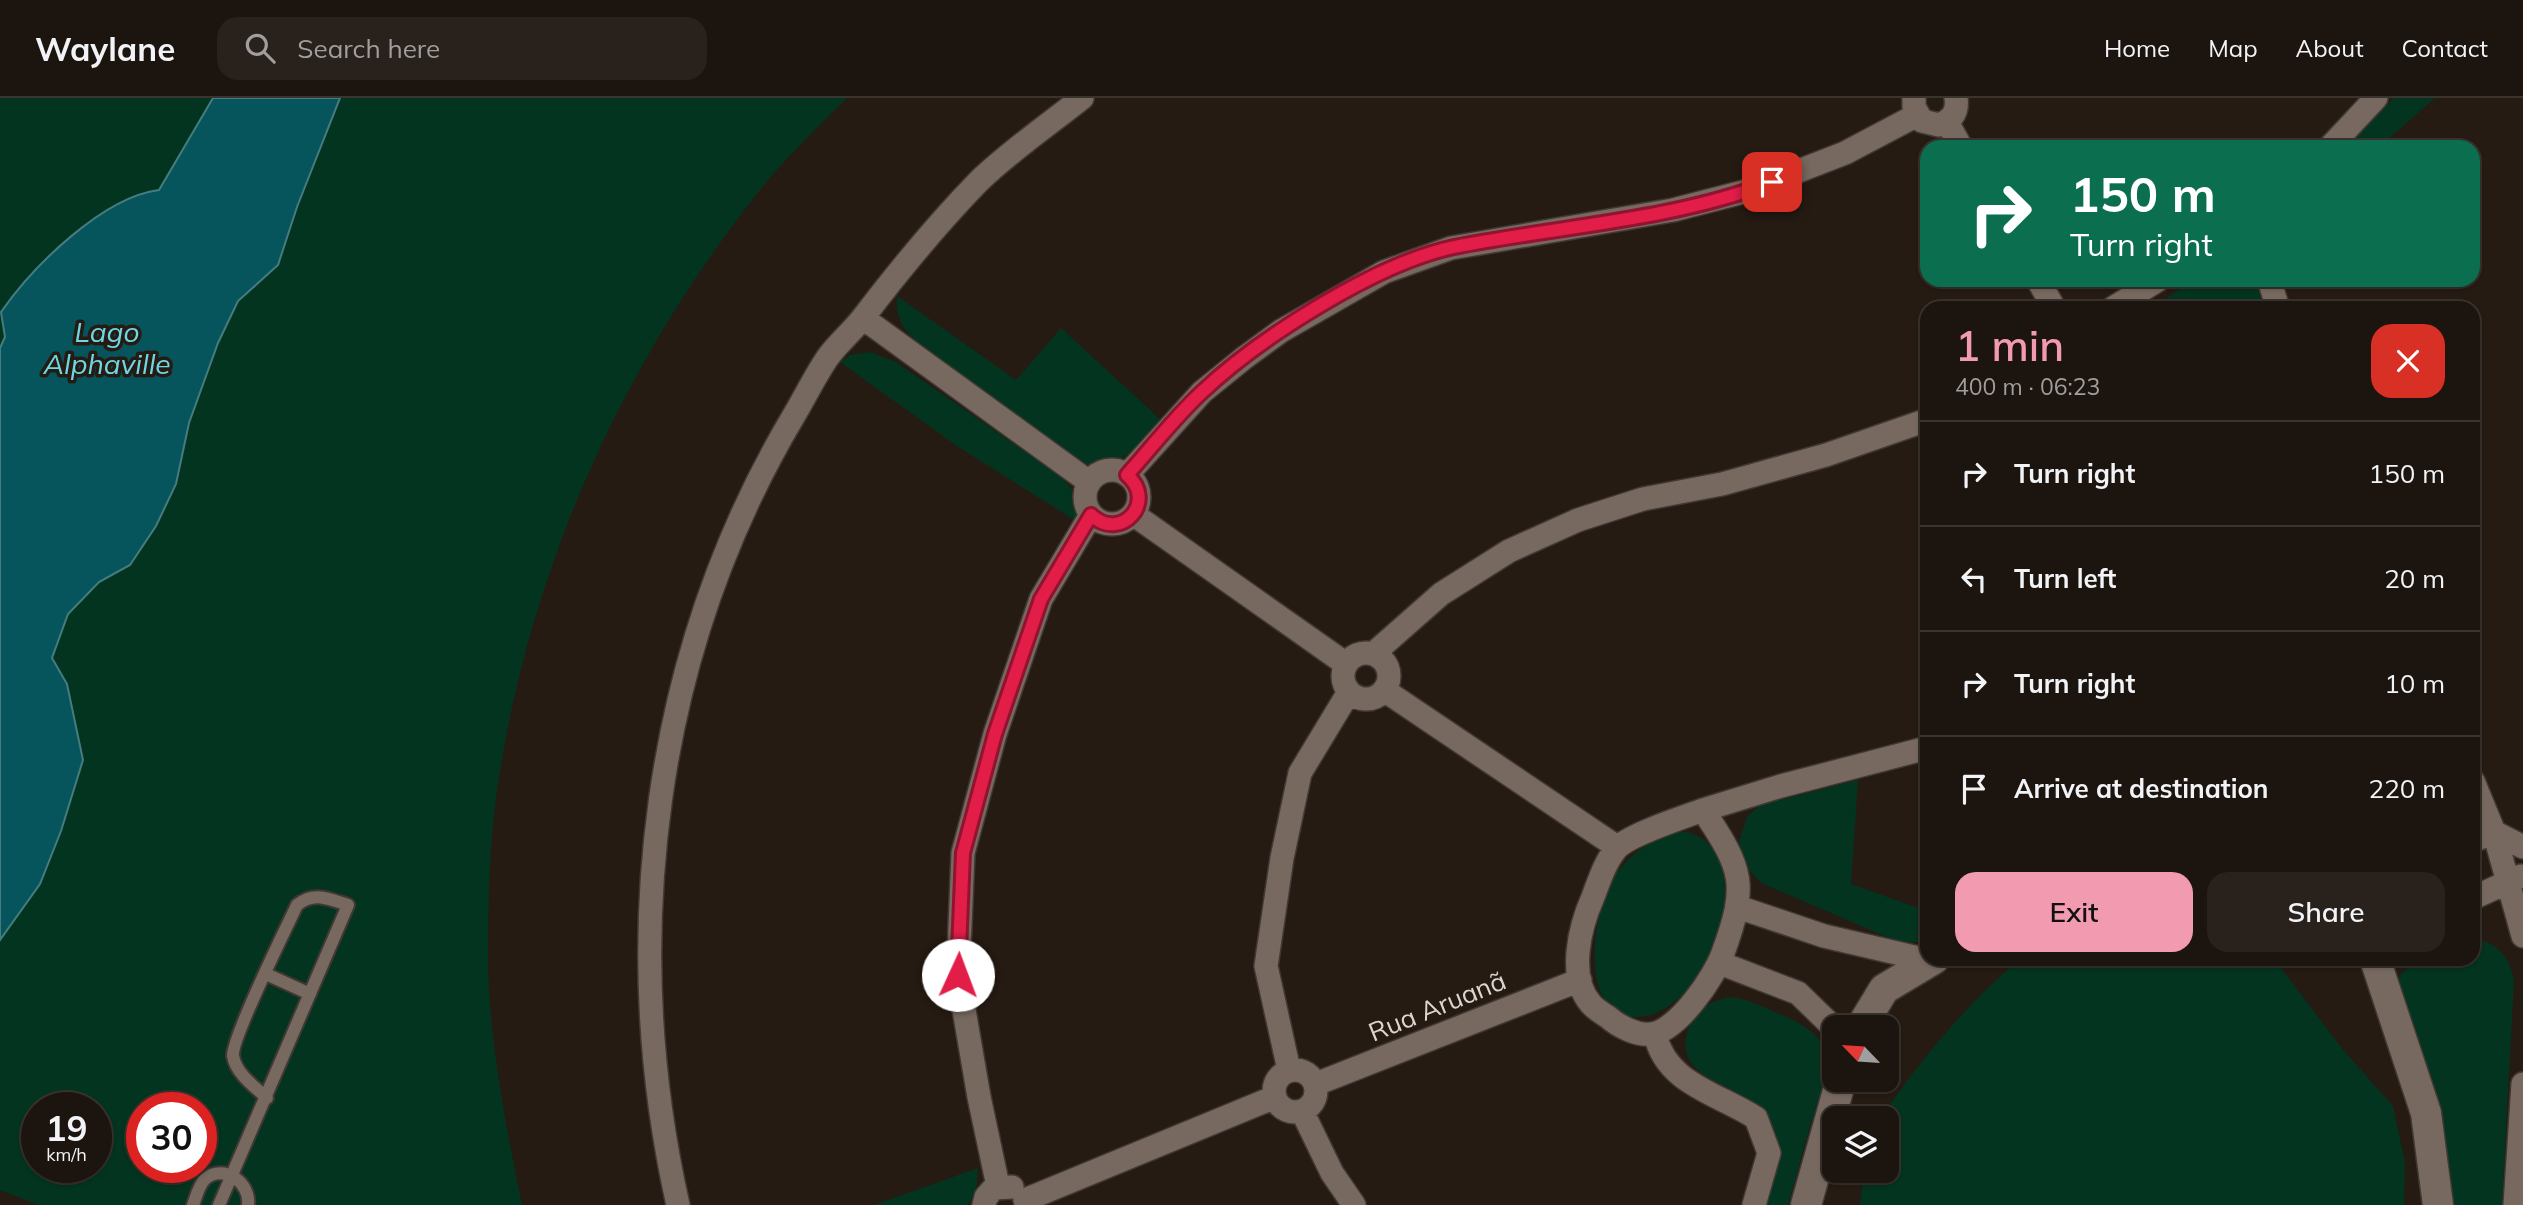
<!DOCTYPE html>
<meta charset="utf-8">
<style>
body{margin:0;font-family:Mulish,sans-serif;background:#29211c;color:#f1f3f6;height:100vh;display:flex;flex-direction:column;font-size:26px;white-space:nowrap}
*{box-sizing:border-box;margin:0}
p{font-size:23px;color:#a09e9e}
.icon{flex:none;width:38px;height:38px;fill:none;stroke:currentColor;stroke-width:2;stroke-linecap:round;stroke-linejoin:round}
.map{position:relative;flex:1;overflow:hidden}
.panel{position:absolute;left:1920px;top:203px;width:560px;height:665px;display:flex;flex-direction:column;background:#1c140e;border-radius:21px;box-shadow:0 2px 5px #0004,0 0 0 2px #3a332e}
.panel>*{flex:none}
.hud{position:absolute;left:1920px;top:42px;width:560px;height:147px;border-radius:21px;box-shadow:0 2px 5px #0004,0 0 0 2px #3a332e;background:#0b6e4f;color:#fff;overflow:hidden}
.needle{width:46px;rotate:295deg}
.fabs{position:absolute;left:1822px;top:917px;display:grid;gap:14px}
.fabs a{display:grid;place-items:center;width:77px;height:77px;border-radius:14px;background:#1c140e;box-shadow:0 2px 5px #0004,0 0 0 2px #3a332e;font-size:35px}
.speed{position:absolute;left:21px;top:994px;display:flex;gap:14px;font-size:35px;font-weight:700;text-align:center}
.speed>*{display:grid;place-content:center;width:91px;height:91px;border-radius:50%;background:#1c140e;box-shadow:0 2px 5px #0004,0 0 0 2px #3a332e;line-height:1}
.speed small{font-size:18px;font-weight:400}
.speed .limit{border:10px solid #d22;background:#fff;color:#111}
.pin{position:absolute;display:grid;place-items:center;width:60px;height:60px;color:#fff;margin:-30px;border-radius:14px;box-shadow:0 4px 10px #0006}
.me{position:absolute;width:77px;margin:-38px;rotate:2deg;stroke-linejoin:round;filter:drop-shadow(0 0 5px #0008)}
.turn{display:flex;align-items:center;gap:24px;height:147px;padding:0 35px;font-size:32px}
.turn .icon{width:91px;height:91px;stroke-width:2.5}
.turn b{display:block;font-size:49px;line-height:60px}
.round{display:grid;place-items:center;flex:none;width:74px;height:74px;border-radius:21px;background:#29211c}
.overview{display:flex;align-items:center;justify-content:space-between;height:119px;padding:0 35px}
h1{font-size:42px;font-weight:600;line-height:52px;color:#f29aaf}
.cta{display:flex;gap:14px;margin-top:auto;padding:14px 35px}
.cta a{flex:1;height:80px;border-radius:21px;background:#f29aaf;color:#111;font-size:28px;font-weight:600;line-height:80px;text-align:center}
.cta a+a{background:#29211c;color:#f1f3f6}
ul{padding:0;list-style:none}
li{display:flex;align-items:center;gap:21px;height:105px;padding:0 35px;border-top:2px solid #3a332e}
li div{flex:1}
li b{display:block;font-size:26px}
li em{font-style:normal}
header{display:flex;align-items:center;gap:42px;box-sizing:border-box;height:98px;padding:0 35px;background:#1c140e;border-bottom:2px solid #3a332e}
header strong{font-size:33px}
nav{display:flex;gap:38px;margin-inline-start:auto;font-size:24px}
.search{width:490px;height:63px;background:#29211c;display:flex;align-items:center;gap:18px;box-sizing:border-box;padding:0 24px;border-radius:21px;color:#a09e9e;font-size:26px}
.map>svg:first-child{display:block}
.green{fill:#03341f;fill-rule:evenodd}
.water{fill:#06555d;stroke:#467c80;stroke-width:2}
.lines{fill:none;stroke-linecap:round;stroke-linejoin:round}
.service-casing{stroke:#403833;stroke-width:16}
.minor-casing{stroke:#403833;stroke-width:26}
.tertiary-casing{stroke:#403833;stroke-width:33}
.service{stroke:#77695f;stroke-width:12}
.minor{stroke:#77695f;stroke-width:23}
.tertiary{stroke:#77695f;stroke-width:30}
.route-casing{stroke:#92132f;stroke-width:18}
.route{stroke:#e11d48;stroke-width:12}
.labels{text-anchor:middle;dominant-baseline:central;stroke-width:7;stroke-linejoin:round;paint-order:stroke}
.street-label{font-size:26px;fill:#ddd6d0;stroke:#261b13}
.water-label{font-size:28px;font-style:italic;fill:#6fd7e4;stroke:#261b13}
</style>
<header>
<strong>Waylane</strong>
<div class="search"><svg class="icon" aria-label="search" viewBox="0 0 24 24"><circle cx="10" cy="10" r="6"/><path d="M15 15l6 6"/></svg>Search here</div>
<nav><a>Home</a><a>Map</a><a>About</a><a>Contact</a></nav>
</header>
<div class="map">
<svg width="2523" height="1107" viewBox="0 0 2523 1107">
<rect width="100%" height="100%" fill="#261b13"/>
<!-- green -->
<path class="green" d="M0,0H847C816,31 783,62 756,97C623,266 532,467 499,679C489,740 488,806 488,867C490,947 506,1029 522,1107H38L0,1092ZM37,1010H96V1069H37ZM142,1010H201V1069H142Z
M2394,0H2435L2379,49H2347Z
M2192,182H2252L2258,189L2265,210H2153Z
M897,198L1016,282L1061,230L1161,322C1139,343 1117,380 1082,364L934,262L937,257C913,242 894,229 897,198Z
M870,254L896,264L1056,375C1071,387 1082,402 1076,423L957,348L840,264L850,257Z
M1858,682L1851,786L1927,813V844H1903L1884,838L1761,785L1745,768L1739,744L1747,719L1760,707Z
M1677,733C1767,738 1716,915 1638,919C1577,922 1593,816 1611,784C1626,758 1650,742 1677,733Z
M2473,841C2497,843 2510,860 2514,882L2502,1107H2447L2395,884C2413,855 2442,861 2473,861Z
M2020,861H2274L2344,953L2393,1008L2405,1065L2404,1107H1860L1864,1073H1886V1020H1880C1921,962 1965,907 2020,861Z
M1731,899C1749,901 1765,910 1782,917C1847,944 1827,975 1810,1028C1802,1054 1796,1081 1788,1107H1766C1774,1079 1784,1052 1771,1024C1752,984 1667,987 1689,929C1696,911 1713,902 1731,899Z
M978,1070L976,1096L967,1107H874Z"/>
<!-- water -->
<path class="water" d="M213,0H340L297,109L278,167L238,203L218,245L189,325L176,386L156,428L130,467L99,484L68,516L52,560L67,586L83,662L61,733L40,786L0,842V250L5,239L1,214C33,168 103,99 159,92Z"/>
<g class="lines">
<!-- service casing -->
<g class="service-casing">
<path id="service" d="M266,876L310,896
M193,1107C196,1099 199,1087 205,1081C224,1065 251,1085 248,1107
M219,1107L348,807C329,801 314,793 297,807C286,830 231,942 233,958C236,976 255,989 267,1000"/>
</g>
<!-- minor casing -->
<g class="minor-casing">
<path id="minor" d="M1914,0V9L1922,23L1939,27C1952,22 1958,14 1956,0
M1947,24L1961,49
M2330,49L2376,0
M2038,182L2054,210
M2269,182L2278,210
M2113,210L2158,182
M863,220L1089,384
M1085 399a27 27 0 1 1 54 0a27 27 0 1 1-54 0Z
M1127,377L1202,294L1244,260L1281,233L1384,174L1451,150L1673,112L1747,93L1845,55L1917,17
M1133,416L1346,566
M1343 578a23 23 0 1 1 46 0a23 23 0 1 1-46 0Z
M1373,556L1441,496L1509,453L1578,422L1643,401L1722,386L1826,357L1927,322
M1384,592L1617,749
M2473,683L2494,734L2523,838
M1703,712C1743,772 1748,786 1723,855C1715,878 1677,934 1651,936C1637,938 1618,928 1608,919C1602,915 1595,911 1591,906C1567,879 1580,828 1593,799C1599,783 1605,764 1616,751C1628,737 1684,719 1703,712Z
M1703,712L1781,688L1927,650
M2473,743L2494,734L2523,749
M2473,800L2521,778
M1738,809L1824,838L1931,863
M1720,865L1798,895L1834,930
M1655,936C1666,986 1717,995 1756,1020L1769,1055L1754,1107
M1274 993a21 21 0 1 1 42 0a21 21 0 1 1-42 0Z
M1289,972L1266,868L1282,760L1300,675L1349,594
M1316,986L1580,882
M1302,1013L1332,1075L1354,1107
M998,1088L979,999L958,877L963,755L995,636L1041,501L1091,417
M1025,1102L1275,999
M678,1107C618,840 653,555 793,319C805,299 815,278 828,259C839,244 854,232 865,217C901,170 938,125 979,83C1010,53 1048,27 1082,0
M984,1107L986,1099L994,1090L1012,1089
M2515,1107L2523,986"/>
</g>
<!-- tertiary casing -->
<g class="tertiary-casing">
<path id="tertiary" d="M2375,861L2426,1015L2438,1107
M1861,929L1884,891L1934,861
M1806,1107L1841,982"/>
</g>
<!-- service -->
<use href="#service" class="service"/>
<!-- minor -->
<use href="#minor" class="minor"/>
<!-- tertiary -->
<use href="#tertiary" class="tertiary"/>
</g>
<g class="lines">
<!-- route casing -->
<g class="route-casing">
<path id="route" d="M958,877L963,755L995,636L1041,501L1091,417C1121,445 1158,403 1127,377C1152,349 1175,319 1202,294C1259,240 1377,165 1454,149C1560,128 1670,123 1772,84"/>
</g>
<!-- route -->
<use href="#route" class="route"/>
</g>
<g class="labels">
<!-- street labels -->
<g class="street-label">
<text transform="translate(1437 908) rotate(-22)">Rua Aruanã</text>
</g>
<!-- water labels -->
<g class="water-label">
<text x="107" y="233">Lago<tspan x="107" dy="32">Alphaville</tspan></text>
</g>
</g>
</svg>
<div class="fabs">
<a><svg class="needle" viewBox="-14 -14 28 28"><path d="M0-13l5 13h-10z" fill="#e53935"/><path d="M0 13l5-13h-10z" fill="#a09e9e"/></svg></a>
<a><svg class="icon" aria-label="layers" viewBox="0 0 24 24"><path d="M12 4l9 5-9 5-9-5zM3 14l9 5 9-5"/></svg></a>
</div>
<div class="speed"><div>19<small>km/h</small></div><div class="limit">30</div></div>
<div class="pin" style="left:1772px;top:84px;background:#d93025"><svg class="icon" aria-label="arrive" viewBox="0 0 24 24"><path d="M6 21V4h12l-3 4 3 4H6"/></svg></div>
<svg class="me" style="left:958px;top:877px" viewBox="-20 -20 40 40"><circle r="19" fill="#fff"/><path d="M0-13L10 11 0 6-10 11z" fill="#e11d48"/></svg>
<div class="hud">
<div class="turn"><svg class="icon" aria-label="right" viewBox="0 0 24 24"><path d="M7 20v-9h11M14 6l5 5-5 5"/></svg><div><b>150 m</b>Turn right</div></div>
</div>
<section class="panel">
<div class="overview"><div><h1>1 min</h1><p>400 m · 06:23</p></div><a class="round" style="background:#d93025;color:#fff"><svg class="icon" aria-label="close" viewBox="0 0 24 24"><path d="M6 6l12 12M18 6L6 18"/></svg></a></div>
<ul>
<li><svg class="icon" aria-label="right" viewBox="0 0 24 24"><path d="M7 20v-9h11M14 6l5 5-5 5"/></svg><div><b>Turn right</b></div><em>150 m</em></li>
<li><svg class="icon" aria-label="left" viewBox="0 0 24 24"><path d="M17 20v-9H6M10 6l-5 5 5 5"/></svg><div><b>Turn left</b></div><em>20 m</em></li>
<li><svg class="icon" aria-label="right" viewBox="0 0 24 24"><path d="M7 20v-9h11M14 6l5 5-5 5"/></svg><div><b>Turn right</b></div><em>10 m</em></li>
<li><svg class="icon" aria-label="arrive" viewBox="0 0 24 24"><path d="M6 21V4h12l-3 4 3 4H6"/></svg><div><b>Arrive at destination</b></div><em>220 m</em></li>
</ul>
<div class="cta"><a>Exit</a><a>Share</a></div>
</section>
</div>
